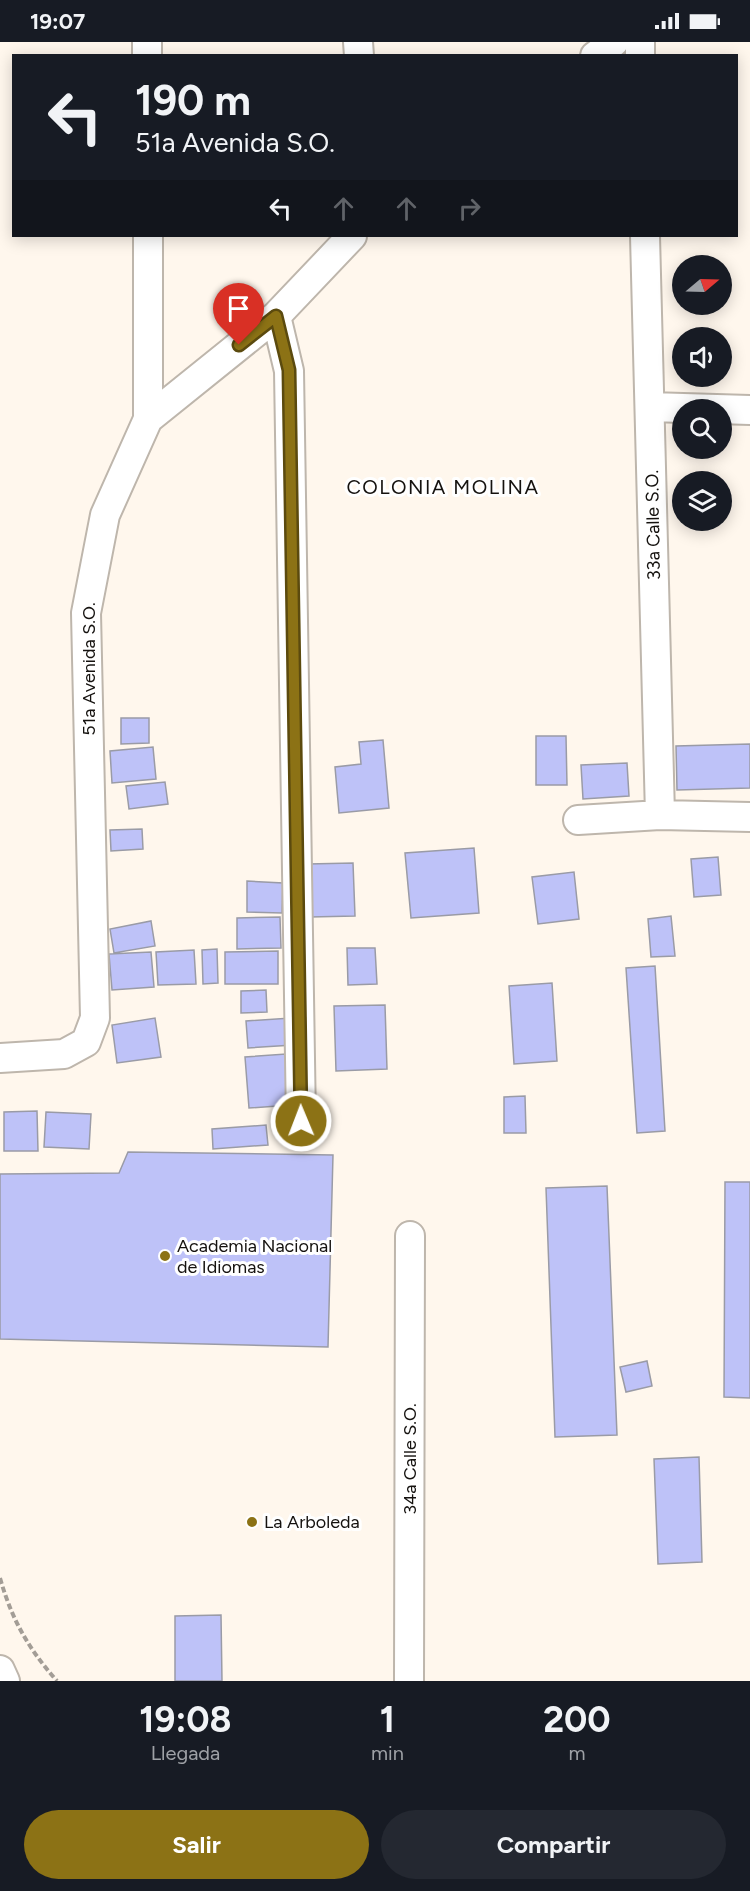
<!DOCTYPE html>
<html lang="es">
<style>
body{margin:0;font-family:Figtree,sans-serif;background:#242831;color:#f1f3f6;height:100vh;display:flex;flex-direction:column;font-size:22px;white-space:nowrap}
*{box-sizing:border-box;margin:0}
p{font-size:20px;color:#9ea1a6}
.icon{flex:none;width:33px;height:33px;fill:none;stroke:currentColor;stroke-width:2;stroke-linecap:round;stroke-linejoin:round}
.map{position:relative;height:1639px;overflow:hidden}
.details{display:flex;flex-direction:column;background:#171b24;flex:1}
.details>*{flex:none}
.banner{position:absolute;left:12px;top:12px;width:726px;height:183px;border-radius:0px;box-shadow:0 3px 15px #0003;background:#171b24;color:#f1f3f6;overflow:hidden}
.needle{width:39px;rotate:71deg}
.fabs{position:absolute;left:672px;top:213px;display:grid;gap:12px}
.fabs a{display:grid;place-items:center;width:60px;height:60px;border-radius:50%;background:#171b24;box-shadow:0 3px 15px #0003;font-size:30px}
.pin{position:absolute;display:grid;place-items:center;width:51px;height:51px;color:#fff;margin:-62px -26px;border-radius:50% 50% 50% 0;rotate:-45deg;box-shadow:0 0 6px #0007}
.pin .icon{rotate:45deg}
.me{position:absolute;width:66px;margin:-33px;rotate:359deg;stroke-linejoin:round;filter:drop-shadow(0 0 4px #0008)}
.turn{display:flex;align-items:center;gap:21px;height:126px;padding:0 24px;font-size:27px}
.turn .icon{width:78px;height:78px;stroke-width:2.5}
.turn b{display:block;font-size:42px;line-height:51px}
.lanes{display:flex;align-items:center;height:57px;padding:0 24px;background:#0003;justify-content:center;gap:30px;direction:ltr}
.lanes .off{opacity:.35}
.eta{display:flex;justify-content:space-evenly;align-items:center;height:102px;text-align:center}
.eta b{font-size:36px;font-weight:700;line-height:42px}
.action{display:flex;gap:12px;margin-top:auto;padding:12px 24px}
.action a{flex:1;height:69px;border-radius:36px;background:#8c7215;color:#fff;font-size:24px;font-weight:700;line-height:69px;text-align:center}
.action a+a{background:#242831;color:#f1f3f6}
.status{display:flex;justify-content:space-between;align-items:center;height:42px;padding:0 30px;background:#171b24;direction:ltr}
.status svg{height:16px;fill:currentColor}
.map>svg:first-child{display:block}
.building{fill:#bec2f8;stroke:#9a9ba6;stroke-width:1.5}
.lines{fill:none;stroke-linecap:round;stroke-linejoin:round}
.minor-casing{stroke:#beb6ac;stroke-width:32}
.path{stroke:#a39d96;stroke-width:4;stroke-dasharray:6 3;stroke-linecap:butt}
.minor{stroke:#fff;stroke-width:28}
.route-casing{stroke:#5b4a0e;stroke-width:15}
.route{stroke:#8c7215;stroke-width:10}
.poi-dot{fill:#8c7215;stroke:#fff;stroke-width:2}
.labels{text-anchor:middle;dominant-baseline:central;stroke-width:6;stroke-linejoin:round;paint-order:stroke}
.street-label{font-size:18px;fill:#15120f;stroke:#fff}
.poi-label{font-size:18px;fill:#15120f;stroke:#fff;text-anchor:start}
.neighbourhood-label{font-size:20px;letter-spacing:1.5px;fill:#15120f;stroke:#fff}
</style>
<div class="status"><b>19:07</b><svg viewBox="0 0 49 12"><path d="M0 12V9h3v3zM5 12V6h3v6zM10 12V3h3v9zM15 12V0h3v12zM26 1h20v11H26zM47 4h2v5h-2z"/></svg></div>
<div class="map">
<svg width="750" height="1639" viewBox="0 0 750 1639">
<rect width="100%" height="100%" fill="#fff7ed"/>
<!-- building -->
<path class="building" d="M121,676H149V701L121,702Z
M536,694H566L567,743H536Z
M383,698L389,766L339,771L335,725L361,722L359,700Z
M750,702V746L677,748L676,704Z
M153,705L156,737L112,741L110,709Z
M627,721L629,754L583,757L581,723Z
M165,740L168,762L129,767L126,744Z
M142,787L143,807L111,809L110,788Z
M474,806L479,871L411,876L405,811Z
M718,815L721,853L694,855L691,817Z
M353,821L355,874L310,875L308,822Z
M574,830L579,877L538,882L532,835Z
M247,839L283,841L282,871L247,870Z
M671,874L675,914L651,915L648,877Z
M280,875L281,906L237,907V876Z
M151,879L155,904L114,911L110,887Z
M347,906H375L377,942L348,943Z
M217,907L218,941L203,942L202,908Z
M194,908L196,942L158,943L156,910Z
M278,909V942H225V910Z
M151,910L154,945L112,948L109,912Z
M655,924L665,1089L637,1091L626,926Z
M552,941L557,1019L514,1022L509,944Z
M266,948L267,970L241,971V949Z
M385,963L387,1027L336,1029L334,964Z
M155,976L161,1015L117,1021L112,983Z
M291,976L293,1003L248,1006L246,979Z
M286,1012L291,1063L249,1066L245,1015Z
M525,1054L526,1091H504V1055Z
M37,1069L38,1109H4V1070Z
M46,1070L91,1072L89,1107L44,1105Z
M266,1083L268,1103L213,1107L212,1087Z
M128,1110L333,1113L328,1305L0,1297V1132L119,1131Z
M725,1140H750V1356L724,1355Z
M607,1144L617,1393L555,1395L546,1146Z
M647,1319L652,1344L626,1350L620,1325Z
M699,1415L702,1520L658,1522L654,1417Z
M221,1573L222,1639H175V1574Z"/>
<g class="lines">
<!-- minor casing -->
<g class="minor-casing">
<path id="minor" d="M147,0V14
M358,0L359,14
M640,0V14
M595,14L614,0
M645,194L660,773
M276,274L289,329L301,1079
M650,365L750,368
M148,377V194
M578,778L660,773L750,775
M0,1016L64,1012L86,1000L95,976L86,571L105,473L148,377L276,274L352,194
M0,1628L5,1639
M409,1639L410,1194"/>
</g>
<!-- path -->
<path class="path" d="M0,1536C12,1578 28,1606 57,1639"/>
<!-- minor -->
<use href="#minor" class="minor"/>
</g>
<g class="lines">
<!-- route casing -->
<g class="route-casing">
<path id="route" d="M239,303L276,274L289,328L301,1079"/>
</g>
<!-- route -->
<use href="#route" class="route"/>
</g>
<!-- markers -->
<g class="poi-dot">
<circle cx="165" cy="1214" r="6"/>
<circle cx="252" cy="1480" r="6"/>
</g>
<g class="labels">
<!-- street labels -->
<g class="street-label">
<text transform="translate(653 483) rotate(-91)">33a Calle S.O.</text>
<text transform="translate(89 627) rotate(-90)">51a Avenida S.O.</text>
<text transform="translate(410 1417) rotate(-90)">34a Calle S.O.</text>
</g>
<!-- poi labels -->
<g class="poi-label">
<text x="177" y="1204">Academia Nacional<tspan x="177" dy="21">de Idiomas</tspan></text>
<text x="264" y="1480">La Arboleda</text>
</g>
<!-- neighbourhood labels -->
<g class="neighbourhood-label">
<text x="443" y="445">COLONIA MOLINA</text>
</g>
</g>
</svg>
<div class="fabs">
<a><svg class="needle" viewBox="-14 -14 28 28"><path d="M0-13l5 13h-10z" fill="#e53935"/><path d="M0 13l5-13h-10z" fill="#9ea1a6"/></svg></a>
<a><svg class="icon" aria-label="sound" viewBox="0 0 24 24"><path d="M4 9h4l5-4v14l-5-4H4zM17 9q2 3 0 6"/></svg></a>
<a><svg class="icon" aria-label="search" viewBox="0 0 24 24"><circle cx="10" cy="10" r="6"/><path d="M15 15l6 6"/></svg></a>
<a><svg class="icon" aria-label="layers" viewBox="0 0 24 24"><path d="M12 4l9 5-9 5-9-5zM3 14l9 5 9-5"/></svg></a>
</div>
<div class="pin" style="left:239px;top:303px;background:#d93025"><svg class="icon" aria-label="arrive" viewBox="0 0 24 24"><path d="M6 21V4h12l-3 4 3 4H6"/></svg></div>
<svg class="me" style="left:301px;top:1079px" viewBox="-20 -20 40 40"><circle r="17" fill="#8c7215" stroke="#fff" stroke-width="3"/><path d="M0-11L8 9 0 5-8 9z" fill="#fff"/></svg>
<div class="banner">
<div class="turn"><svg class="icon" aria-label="left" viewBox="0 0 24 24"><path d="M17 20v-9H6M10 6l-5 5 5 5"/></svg><div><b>190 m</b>51a Avenida S.O.</div></div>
<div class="lanes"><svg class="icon" aria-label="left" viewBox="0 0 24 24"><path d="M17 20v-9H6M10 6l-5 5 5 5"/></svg><svg class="icon off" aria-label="ahead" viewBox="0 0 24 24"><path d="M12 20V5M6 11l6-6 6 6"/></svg><svg class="icon off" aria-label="ahead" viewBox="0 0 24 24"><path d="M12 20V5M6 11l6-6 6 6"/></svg><svg class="icon off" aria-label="right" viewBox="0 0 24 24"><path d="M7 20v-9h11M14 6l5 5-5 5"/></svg></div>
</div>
</div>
<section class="details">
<div class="eta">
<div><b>19:08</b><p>Llegada</p></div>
<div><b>1</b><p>min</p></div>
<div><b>200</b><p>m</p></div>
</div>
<div class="action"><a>Salir</a><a>Compartir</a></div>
</section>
